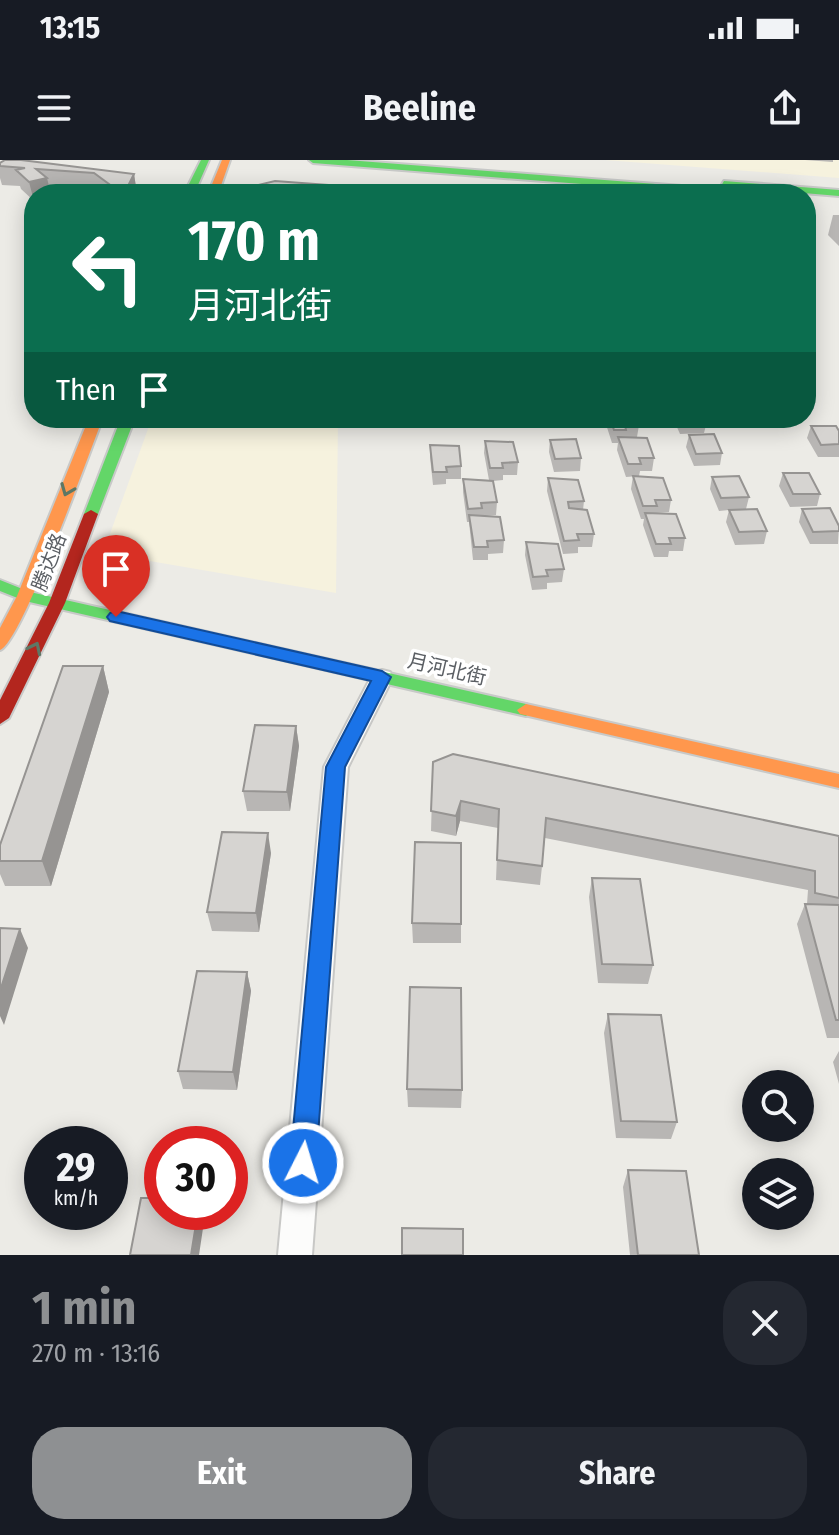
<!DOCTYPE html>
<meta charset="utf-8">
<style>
body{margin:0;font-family:"Fira Sans Condensed","Noto Sans SC",sans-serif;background:#242831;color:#f1f3f6;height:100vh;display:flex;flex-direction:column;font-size:30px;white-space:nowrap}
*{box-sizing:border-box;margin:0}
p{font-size:26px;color:#9ea1a6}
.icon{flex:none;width:44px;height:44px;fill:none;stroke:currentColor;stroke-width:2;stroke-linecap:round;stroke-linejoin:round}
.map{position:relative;height:1095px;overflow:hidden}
.sheet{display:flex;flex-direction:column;background:#171b24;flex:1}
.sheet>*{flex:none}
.banner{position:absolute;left:24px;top:24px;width:792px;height:244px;border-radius:32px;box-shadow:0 4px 20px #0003;background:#0b6e4f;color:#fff;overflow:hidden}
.fabs{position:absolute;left:742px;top:910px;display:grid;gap:16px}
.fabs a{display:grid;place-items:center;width:72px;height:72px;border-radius:50%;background:#171b24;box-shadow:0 4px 20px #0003;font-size:40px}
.speed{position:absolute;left:24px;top:966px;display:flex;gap:16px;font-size:40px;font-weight:700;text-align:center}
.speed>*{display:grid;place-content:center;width:104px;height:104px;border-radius:50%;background:#171b24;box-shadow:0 4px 20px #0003;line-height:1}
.speed small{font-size:20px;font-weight:400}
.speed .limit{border:12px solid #d22;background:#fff;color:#111}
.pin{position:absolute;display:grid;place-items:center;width:68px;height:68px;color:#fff;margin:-82px -34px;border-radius:50% 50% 50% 0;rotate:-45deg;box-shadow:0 0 8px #0007}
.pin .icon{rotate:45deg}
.me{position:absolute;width:88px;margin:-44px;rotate:5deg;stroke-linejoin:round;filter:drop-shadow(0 0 6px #0008)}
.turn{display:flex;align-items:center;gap:28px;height:168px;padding:0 32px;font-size:36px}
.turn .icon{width:104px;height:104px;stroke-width:2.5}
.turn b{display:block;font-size:56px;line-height:68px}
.then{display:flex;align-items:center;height:76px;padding:0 32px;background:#0003;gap:16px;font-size:30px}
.round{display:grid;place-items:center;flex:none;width:84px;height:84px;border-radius:32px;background:#242831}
.summary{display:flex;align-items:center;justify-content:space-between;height:136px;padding:0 32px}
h1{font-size:48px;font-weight:700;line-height:60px;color:#8e9092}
.cta{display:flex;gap:16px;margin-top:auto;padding:16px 32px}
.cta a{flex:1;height:92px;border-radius:32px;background:#8e9092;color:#fff;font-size:32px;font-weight:700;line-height:92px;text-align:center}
.cta a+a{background:#242831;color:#f1f3f6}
.status{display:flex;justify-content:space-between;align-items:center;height:56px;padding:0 40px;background:#171b24;direction:ltr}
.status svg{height:22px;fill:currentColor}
header{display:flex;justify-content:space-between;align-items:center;height:104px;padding:0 32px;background:#171b24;font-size:36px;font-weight:700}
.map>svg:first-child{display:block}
.commercial{fill:#f6f2de}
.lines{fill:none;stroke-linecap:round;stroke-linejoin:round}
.street-casing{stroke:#c8c8c6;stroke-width:4}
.fast-casing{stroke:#c8c9c8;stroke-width:4}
.slow-casing{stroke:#c8c9c8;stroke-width:4}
.jam-casing{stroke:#c8c9c8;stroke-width:4}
.street{fill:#fcfcfb;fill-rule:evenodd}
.fast{fill:#63d668;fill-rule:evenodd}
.slow{fill:#ff974d;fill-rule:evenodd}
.jam{fill:#b3261e;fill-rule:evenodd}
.wall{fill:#b8b6b4}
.shaded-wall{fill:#969492}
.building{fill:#d6d4d1;stroke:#969492;stroke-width:2}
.oneway{stroke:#5d7765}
.route{fill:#1a73e8;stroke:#114b97;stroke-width:2}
.labels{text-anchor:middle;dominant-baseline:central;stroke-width:7;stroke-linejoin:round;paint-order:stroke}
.street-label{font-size:20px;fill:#5b5f64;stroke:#fff}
</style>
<div class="status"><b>13:15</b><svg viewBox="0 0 49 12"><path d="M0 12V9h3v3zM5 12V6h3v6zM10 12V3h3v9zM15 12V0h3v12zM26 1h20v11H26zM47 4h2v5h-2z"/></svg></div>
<header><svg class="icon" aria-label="menu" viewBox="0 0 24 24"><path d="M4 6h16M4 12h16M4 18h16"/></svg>Beeline<svg class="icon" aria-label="share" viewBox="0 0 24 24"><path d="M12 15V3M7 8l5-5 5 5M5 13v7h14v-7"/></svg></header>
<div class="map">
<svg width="839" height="1095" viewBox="0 0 839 1095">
<rect width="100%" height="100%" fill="#ecebe6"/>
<!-- commercial -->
<path class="commercial" d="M605,0H839V18Z
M152,258H338L336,433L103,393Z"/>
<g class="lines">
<!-- street casing -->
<g class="street-casing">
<path id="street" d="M382,510L390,512L393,517L348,607L312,1095H278L324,607L371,517L374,512Z"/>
</g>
<!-- fast casing -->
<g class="fast-casing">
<path id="fast" d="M201,0H209L194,34H184Z
M309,0H347L746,31L751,34H710L313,3Z
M724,21L839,30V36L721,26Z
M121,258H135L98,354L91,358L86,357L84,354Z
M0,420L30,432L526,544L535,550L526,556L25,441L0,431Z"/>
</g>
<!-- slow casing -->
<g class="slow-casing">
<path id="slow" d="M222,0H230L218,34H208Z
M89,258H103C90,290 21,484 0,490V468L17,436Z
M526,544L839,614V628L520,554L517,550Z"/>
</g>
<!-- jam casing -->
<g class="jam-casing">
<path id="jam" d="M91,350L98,354L65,443L9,558L0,564V540L49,443L84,354Z"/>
</g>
<!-- street -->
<use href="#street" class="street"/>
<!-- fast -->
<use href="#fast" class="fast"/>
<!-- slow -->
<use href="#slow" class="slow"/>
<!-- jam -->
<use href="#jam" class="jam"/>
</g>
<!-- wall -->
<path class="wall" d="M805,0H833V2Z
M0,3L134,14L137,33V34H88V32L49,29L51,34L34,41L21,29L20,26L2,25L0,18Z
M833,55H839V86L828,75Z
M604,258H637L639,265L637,277H627L654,298L652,311H640L639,316L626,317L617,290L618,283H612Z
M673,258H706L707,261L704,273L680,274Z
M747,258H771L770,263L751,264Z
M811,266L839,271V297H818L807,278Z
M689,275L722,293L720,305L694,306L686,287Z
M550,280L581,298L580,311L554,312L549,292Z
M485,281L518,302L517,315H503V320L493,321L497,342L496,355L481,356L504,380L503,393L488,394V400H473L469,362H467L463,332V319L489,320L484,293Z
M430,285L461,306V319H446V324L433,325L430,297Z
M783,313L820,334L817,346L790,347L779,326Z
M633,316L671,340L669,352L656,353L685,378L683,391H669L668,397H654L643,365L644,359H641L631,329Z
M712,317L749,337L746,349L767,371L764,384L735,385L726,362L729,350L719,351L710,329Z
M548,318L584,341L583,350L594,374L592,387H578V393L563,394L547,331Z
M802,349L839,366L838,384H810L799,362Z
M526,382L564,409L562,422L547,423V429L532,430L525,395Z
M103,506L109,532L51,726H5L0,714V685Z
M296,566L299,586L290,651H247L243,631Z
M433,602L839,676V878H827L797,764L805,744H807L808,730L545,678L540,725L496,720L498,668L460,661L456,676L431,671Z
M271,693L259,772L212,771L207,752Z
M592,718L653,805L648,824L598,823L589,737Z
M412,763L461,764V783H413Z
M247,812L251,831L237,930L183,929L178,911Z
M608,854L677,962L671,979L616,978L604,873Z
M839,891V924L833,902Z
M407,929L462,930L461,948L408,947Z
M628,1010L699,1095H630L623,1027Z"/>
<!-- shaded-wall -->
<path class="shaded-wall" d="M134,14L137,34H124Z
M47,18L51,34H34V41L29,22Z
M103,506L109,532L51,726L42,701Z
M296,566L299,586L290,651L287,632Z
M461,641L460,661L456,676V656Z
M268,673L271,693L259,772L256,753Z
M20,769L28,788L4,865L0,856V831Z
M247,812L251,831L237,930L233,912Z
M198,1052H204L205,1055L199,1095H191Z"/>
<!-- building -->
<path class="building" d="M5,0H21L134,14L124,34H90L88,32L113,27L94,13L36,9L47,18L29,22L16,10L25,8L0,6V3Z
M275,21L341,26L339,34H255L258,25Z
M610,258H637L639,265H625L626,270H614Z
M680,258H706L707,261H682Z
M811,266H836L839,271V284L821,285Z
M714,274L722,293L696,294L689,275Z
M618,277L647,278L654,298H639L641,304H628Z
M576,279L581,298L555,299L550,280Z
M485,281L513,282L518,302L502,303L503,308H490Z
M430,285L459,286L461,306L446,307L447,312H433Z
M783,313H809L820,334H793Z
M633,316L663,318L671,340H655L657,346H643Z
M739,316L749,337L721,338L712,317Z
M548,318L578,320L584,341L568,342L569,348L587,350L594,374H577L579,380L564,381Z
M463,319L493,321L497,342L481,343L482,348L468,349Z
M830,348L839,366V371L813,372L802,349Z
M757,349L767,371L739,372L729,350Z
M645,353L676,354L685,378H669L671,384H656Z
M469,355L500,357L504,380L487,381L488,387H474Z
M526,382L558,384L564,409L546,410L548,416L533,417Z
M63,506H103L42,701H0V685Z
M255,565L296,566L287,632L243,631Z
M453,594L839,676V738L815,733V711L546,658L542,706L497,700L499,649L461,641L456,656L431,651L433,602Z
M222,672L268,673L256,753L207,752Z
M415,682L461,683V764L412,763Z
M592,718L640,719L653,805L602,804Z
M805,744L839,745V860H836Z
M0,768L20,769L0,831Z
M197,811L247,812L233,912L178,911Z
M410,827L461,828L462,930L407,929Z
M608,854L661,855L677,962L621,961Z
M628,1010L686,1011L699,1095H638Z
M141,1038H162V1052H198L191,1095H130Z
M402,1068L463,1069V1095H402Z"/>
<!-- one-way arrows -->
<defs><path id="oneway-chevron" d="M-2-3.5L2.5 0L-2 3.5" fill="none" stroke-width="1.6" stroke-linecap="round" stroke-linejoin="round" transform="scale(2)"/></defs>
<g class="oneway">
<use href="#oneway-chevron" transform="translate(67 330) rotate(112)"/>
<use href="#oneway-chevron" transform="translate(35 488) rotate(-64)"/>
</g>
<!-- route -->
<path class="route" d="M116,451L382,511L391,517L345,607L316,1003L312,1012L303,1016L294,1012L290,1003L326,607L371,521L110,461L107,457L110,453Z"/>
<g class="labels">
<!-- street labels -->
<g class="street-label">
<text transform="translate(49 402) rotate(-69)">腾达路</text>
<text transform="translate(447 509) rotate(13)">月河北街</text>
</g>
</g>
</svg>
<div class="fabs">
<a><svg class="icon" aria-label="search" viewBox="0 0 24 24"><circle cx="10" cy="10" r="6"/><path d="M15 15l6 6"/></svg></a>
<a><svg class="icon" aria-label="layers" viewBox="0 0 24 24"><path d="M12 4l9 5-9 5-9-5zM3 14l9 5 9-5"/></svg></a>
</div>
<div class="speed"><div>29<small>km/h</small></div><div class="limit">30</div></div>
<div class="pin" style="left:116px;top:457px;background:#d93025"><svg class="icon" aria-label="arrive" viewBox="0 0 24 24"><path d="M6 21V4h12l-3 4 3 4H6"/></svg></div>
<svg class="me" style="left:303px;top:1003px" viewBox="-20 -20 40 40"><circle r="17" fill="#1a73e8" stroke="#fff" stroke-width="3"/><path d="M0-11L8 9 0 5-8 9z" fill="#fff"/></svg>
<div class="banner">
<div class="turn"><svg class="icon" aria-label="left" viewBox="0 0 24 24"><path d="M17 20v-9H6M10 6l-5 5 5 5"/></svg><div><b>170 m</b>月河北街</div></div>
<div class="then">Then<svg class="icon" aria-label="arrive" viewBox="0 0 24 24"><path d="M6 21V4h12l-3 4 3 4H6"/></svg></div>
</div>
</div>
<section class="sheet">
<div class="summary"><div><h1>1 min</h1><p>270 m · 13:16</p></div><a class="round"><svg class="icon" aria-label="close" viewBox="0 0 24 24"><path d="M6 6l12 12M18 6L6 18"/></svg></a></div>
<div class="cta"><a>Exit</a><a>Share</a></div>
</section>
